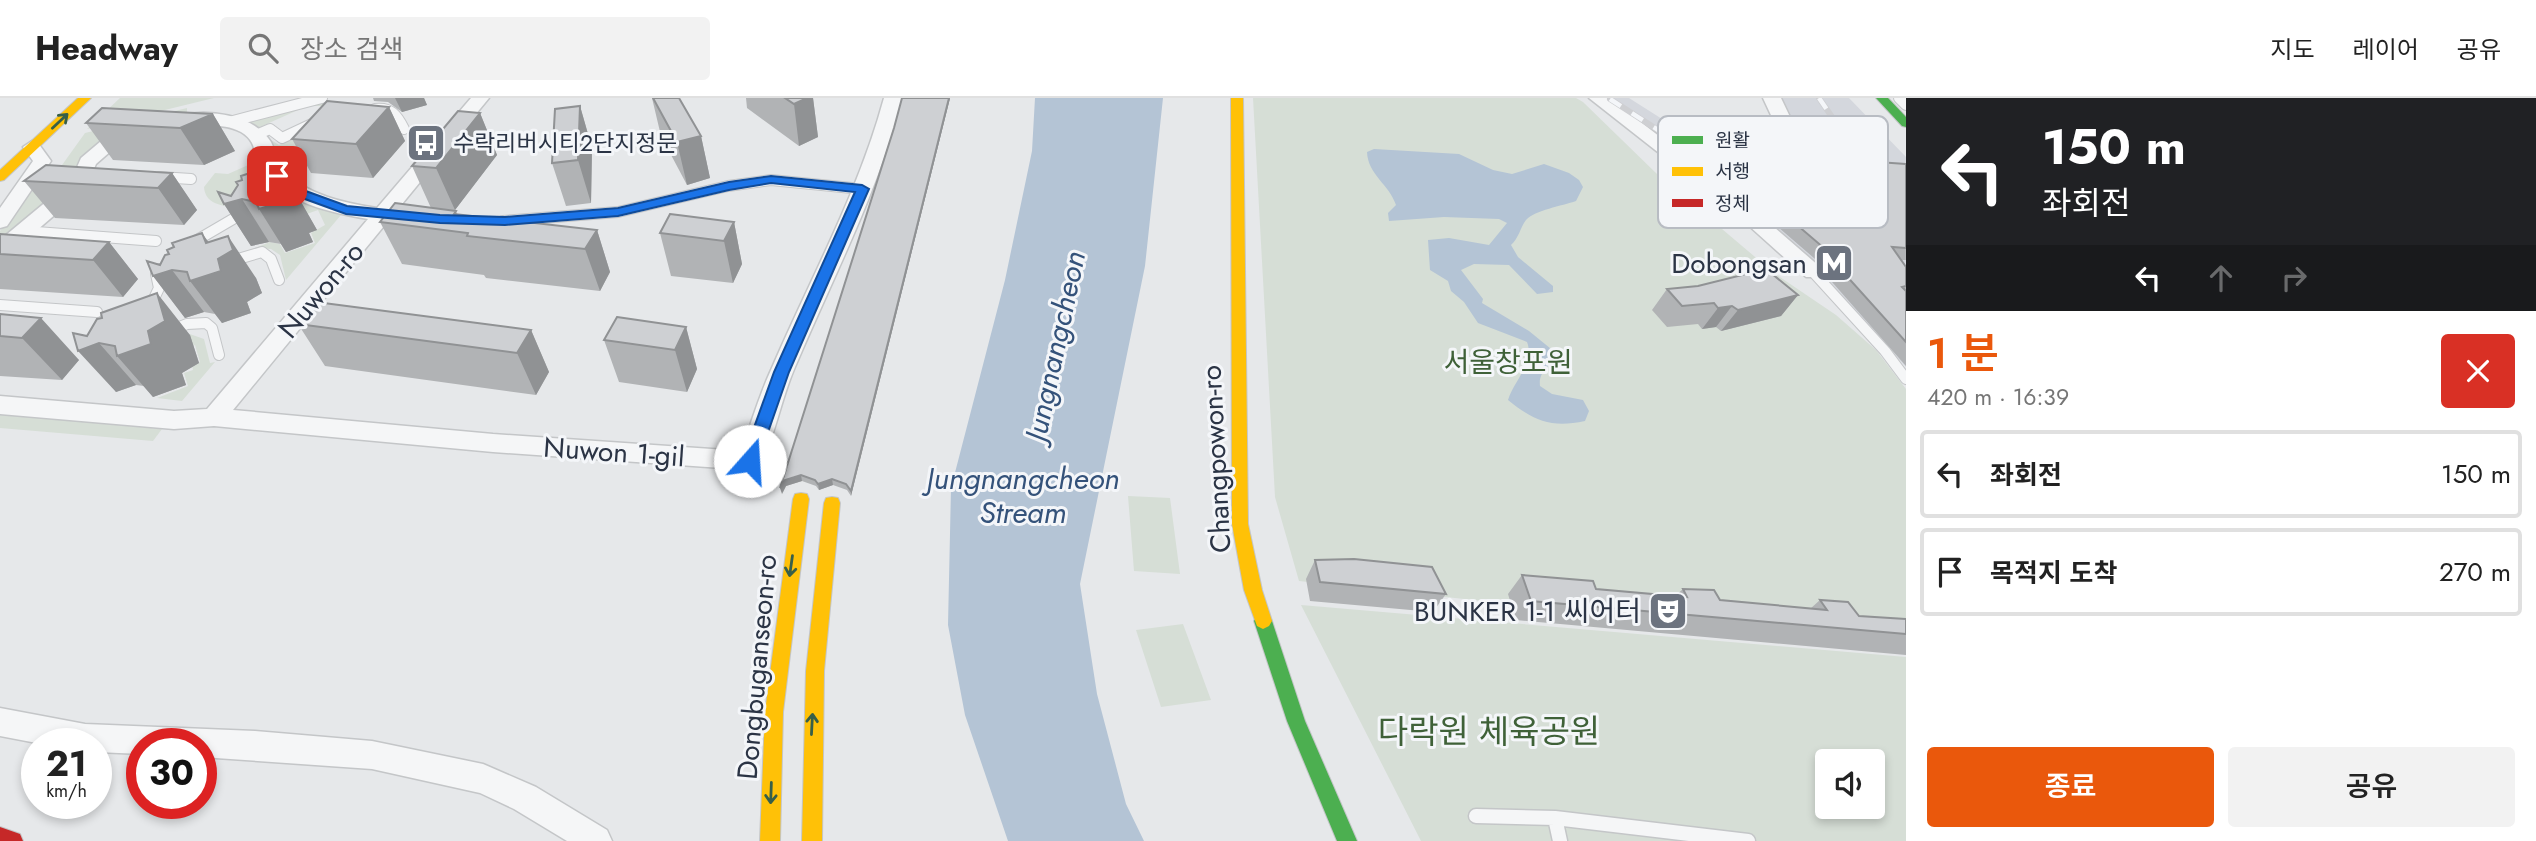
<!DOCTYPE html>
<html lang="ko">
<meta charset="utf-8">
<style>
body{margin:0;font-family:Jost,"Noto Sans KR",sans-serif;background:#f2f2f2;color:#222;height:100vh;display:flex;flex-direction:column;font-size:26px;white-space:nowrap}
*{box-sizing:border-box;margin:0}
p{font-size:23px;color:#767676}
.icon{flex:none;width:38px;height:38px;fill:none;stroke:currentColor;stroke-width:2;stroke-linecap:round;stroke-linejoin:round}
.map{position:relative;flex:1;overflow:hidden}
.drawer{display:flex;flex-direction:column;background:#fff;width:630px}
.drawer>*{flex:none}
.banner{background:#202124;color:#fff;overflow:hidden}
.controls{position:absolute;left:1815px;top:651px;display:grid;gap:14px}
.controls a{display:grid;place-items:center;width:70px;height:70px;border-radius:7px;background:#fff;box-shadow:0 4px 10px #0003;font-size:35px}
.speed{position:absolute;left:21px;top:630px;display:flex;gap:14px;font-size:35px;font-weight:700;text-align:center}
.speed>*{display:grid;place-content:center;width:91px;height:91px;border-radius:50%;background:#fff;box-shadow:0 4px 10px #0003;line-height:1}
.speed small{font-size:18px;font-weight:400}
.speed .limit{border:10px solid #d22;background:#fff;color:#111}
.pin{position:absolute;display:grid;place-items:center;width:60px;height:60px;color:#fff;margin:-30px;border-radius:14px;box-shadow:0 4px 10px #0006}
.me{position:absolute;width:77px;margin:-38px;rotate:19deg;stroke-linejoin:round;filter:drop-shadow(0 0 5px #0008)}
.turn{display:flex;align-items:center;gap:24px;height:147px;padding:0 21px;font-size:32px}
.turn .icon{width:91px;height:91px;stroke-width:2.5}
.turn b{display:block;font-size:49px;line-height:60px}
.lanes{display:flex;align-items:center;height:66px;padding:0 21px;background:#0003;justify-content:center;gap:35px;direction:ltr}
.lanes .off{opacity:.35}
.round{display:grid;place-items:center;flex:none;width:74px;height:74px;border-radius:7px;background:#f2f2f2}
.head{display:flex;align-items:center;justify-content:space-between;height:119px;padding:0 21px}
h1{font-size:42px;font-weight:600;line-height:52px;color:#ea580c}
.cta{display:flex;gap:14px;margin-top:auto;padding:14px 21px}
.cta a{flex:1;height:80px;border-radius:7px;background:#ea580c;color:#fff;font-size:28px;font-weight:600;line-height:80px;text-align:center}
.cta a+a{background:#f2f2f2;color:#222}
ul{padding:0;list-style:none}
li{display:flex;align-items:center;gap:21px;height:88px;margin:0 14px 10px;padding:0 7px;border:4px solid #e0e0e0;border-radius:7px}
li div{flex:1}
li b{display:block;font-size:26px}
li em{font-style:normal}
header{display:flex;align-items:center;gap:42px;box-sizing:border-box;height:98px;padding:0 35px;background:#fff;border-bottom:2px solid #e0e0e0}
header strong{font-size:33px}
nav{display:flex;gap:38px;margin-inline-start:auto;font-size:24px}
.search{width:490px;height:63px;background:#f2f2f2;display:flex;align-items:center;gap:18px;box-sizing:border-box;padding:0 24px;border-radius:7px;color:#767676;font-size:26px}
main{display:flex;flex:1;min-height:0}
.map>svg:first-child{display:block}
.built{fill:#d4d7dd}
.green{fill:#d6ded6;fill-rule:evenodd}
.water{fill:#b4c4d5}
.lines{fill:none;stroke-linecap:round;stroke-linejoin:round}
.lane-far1-casing{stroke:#c4c6c8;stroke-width:12}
.lane-casing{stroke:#c4c6c8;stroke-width:17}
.street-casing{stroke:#c4c6c8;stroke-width:3}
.fast-casing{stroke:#c4c6c8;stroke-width:2}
.slow-casing{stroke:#c4c6c8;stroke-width:2}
.jam-casing{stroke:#c4c6c8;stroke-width:2}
.lane-far1{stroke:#f5f6f7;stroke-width:10}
.lane{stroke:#f5f6f7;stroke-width:14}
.street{fill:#f5f6f7;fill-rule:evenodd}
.fast{fill:#4caf50;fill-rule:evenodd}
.slow{fill:#ffc107;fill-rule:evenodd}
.jam{fill:#c62828;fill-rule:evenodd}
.rail-casing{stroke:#cecfd2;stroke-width:6}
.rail{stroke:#f4f6f9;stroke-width:4.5;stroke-dasharray:13;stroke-linecap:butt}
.wall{fill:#b1b3b5}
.shaded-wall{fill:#909294}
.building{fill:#ced0d3;stroke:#909294;stroke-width:2}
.oneway{stroke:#375f49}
.route{fill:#1a73e8;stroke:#114b97;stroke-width:2}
.labels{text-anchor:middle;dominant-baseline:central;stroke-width:6;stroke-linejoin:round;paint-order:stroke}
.far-poi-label{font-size:23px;fill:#2b3445;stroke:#f4f6f9;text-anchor:start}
.poi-label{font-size:28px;fill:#2b3445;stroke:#f4f6f9;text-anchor:end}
.street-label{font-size:28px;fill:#2b3445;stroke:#f4f6f9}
.park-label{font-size:28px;fill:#3f6138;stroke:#f4f6f9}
.water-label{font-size:30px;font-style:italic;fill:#34527a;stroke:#f4f6f9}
.near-park-label{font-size:33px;fill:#3f6138;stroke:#f4f6f9}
.key{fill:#f4f6f9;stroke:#b8bcc3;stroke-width:2}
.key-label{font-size:19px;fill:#2b3445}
</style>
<header>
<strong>Headway</strong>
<div class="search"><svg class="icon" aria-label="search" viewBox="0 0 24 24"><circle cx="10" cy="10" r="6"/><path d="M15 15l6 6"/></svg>장소 검색</div>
<nav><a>지도</a><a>레이어</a><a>공유</a></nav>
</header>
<main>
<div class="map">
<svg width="1906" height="743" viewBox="0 0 1906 743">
<rect width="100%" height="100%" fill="#e6e8ea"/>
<!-- built -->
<path class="built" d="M1610,0H1629L1766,87L1906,213V269L1802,158L1604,2Z
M1782,0H1849L1906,59V190L1791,27Z"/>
<!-- green -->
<path class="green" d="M120,0H214L87,31Z
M1253,0H1576L1583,4L1657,76L1774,175L1836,217L1876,252L1906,291V549L1299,483L1275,399Z
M330,2L337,21L286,72L277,67L266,39L279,47L326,25L309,19L321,18L329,8H307L260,29L253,30L244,24Z
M187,10V14L168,16L105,43L60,83L73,84L0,154V133L42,81H52L85,35Z
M255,64L259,73L231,109C218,107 205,104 204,89L215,75L228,76Z
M294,100L341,117L286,182L280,157L271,151L255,150L270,144L280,146L285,155L315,145L311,135L325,127L318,112L301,118L249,115Z
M184,234L204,241L210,265L215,264L182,303L157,300L188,288L184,275L193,272L192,268L200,264L195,247L176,254Z
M0,316L161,331H162L153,343L0,330Z
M1128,398L1170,400L1180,476L1134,473Z
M1301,507L1906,559V743H1421ZM1827,663H1872V709H1827Z
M1183,526L1211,602L1161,609L1136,532Z"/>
<!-- water -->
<path class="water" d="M1035,0H1163L1145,168L1080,486L1097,596L1126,706L1144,743H1008L965,617L948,527L951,390L1005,182L1032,53Z
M1374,51L1459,56L1493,72L1512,76L1544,66L1569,75L1579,82L1583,89L1576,103C1562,108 1535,112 1526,122C1520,130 1519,140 1511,147L1518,159L1553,188V194L1537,196L1509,167L1474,166L1461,172L1483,201L1482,205L1529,233L1556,255C1552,269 1538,272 1540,288L1552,296L1583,302L1589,313L1585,323C1551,330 1534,323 1508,302C1514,283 1535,264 1527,244L1478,225L1464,204L1451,193L1448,183L1430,172L1428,142L1449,140L1489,147L1507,125L1499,121L1444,119L1389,123L1388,115L1396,107C1389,86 1368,77 1367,54Z"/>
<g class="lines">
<!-- lane-far1 casing -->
<g class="lane-far1-casing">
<path id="lane-far1" d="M1899,0L1906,7
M375,11C391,9 397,17 404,31
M229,24L322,0
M256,37L270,31L282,40L314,25
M160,79L191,81
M284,84L315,51
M503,123L618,114L728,88L771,82L862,91
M23,133L156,143
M192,145L245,114
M228,164L262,154L271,161L279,182
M1813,174L1885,253L1906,281
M0,207L97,214
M150,209L159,190L156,176L159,171
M167,234L187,226L206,225L212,230L219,257"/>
</g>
<!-- lane casing -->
<g class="lane-casing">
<path id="lane" d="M1476,718L1555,720L1748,743
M1555,720L1560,743"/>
</g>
<!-- street casing -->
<g class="street-casing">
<path id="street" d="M471,0H489L233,312L493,336L741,353C751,326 759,298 771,272C810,181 858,96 884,0H902C878,95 833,179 795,269C781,301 775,339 759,370L750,372L493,354L214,328L174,331L0,316V298L174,313L207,311L368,121C333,115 282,105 261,71C253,57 258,44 241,34C221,23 198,31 177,26L174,22L177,18C206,11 253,15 271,44C276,53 274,65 283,73C308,97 344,105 377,110Z
M1589,0H1609L1743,102L1820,169L1823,174L1820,179H1806L1729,110Z
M1763,0H1781L1801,42L1865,129L1868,133L1865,137H1851L1783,43Z
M131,29L137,30L140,34L119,46L96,66L86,90L22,145L7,168L0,170V149L6,137L71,83L81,60L107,38Z
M32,43L38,45L51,63L7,128L0,130V110L33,63L23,49Z
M0,610L85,626L255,633L372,643L483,666L536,689L607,732L612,743H567L514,711L480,695L372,671L201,659V646H142V656L96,654V646H42L0,638Z"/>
</g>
<!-- fast casing -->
<g class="fast-casing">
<path id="fast" d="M1876,0H1888L1906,19V29L1902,28Z
M1263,515L1269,518L1272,523L1305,623L1357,743H1337L1287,623L1254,523L1257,518Z"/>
</g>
<!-- slow casing -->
<g class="slow-casing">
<path id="slow" d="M78,0H91L4,82L0,83V72Z
M1231,0H1243L1248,426L1262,492L1272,523L1269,528L1263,531L1257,528L1244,492L1232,426Z
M801,395L807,396L809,401L783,614L780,743H760L765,614L793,401L795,396Z
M832,399L838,400L840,405L824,573L822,743H802L806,573L824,405L826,400Z"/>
</g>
<!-- jam casing -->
<g class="jam-casing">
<path id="jam" d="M0,729L20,736L23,743H0Z"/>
</g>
<!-- lane-far1 -->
<use href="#lane-far1" class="lane-far1"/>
<!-- lane -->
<use href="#lane" class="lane"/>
<!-- street -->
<use href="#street" class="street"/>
<!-- fast -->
<use href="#fast" class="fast"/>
<!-- slow -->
<use href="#slow" class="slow"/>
<!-- jam -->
<use href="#jam" class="jam"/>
<!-- rail casing -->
<g class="rail-casing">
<path id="rail" d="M1819,0L1869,73
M1610,1L1709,65L1760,105"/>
</g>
<!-- rail -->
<use href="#rail" class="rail"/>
</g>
<!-- wall -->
<path class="wall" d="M373,0H424L427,7L402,14L388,4L374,3Z
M652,0H679L701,38L710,80L687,87L661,38Z
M746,0H813L818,39L799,48L747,10Z
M902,0H950L851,398L847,392L833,387L819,392L816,388L802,383L786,388L782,396L894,30Z
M580,8L592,50L591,105L566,108L552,65Z
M389,9L405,43L373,80L311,75L292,41Z
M480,15L497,57L455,112L458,117L597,132L610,174L600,193L486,180L484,177L402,166L380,124L431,110L412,68Z
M213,16L235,53L204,67L113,62L86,25Z
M1835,61L1906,66V162H1900L1906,169V268L1825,176L1822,167L1741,97L1749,86L1828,121L1860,129H1868L1827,72Z
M268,69L273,77L284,74L317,132L309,135L313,144L286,154L281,146L269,144L251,148L224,106L242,82Z
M172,75L197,112L184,127L55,120L24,83Z
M734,124L742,166L733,185L671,178L660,135Z
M0,136L109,144L138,181L123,199L0,191Z
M209,144L256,180L262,195L247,204L251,215L222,225L215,216L204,214L185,220L153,178L169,156Z
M1667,191L1798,197L1781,218L1721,233L1716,229L1702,231L1698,226L1667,229L1652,212Z
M0,216L79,262L62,282L0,278Z
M298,226L531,232L549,274L536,297L325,268Z
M686,229L697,271L687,294L619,284L604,242Z
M190,237L199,265L182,275L186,287L153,299L144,288L136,287L116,294L87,238Z
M1315,462L1446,496L1433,514L1310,503L1306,481Z
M1522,477L1596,491L1675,498L1683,491L1720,502L1810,511L1820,502L1859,518L1906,521V557L1516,522L1508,496Z"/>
<!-- shaded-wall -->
<path class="shaded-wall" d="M395,0H424L427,7L402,14Z
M807,0H813L818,39L799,48L794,6Z
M949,0H950L851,398V393Z
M580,8L592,50L591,105L578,62Z
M389,9L405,43L373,80L356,46Z
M480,15L497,57L455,112L436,70Z
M213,16L235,53L204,67L180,30Z
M701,38L710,80L687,87L677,44Z
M268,69L288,102L284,92V74L317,132L309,135L313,144L286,154L259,111Z
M172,75L197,112L184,127L158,90Z
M242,101L269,144L251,148L224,106Z
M734,124L742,166L733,185L724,143Z
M597,132L610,174L600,193L585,151Z
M202,135L220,160L228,138L256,180L262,195L247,204L251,215L222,225L190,183Z
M109,144L138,181L123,199L93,162Z
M172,172L204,214L185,220L153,178Z
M157,195L190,237L199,265L182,275L186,287L153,299L117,258L148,233Z
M1798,197L1781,218L1721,233L1738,212Z
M1732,208L1716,229L1702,231L1718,210Z
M41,220L79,262L62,282L22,240Z
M686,229L697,271L687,294L675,252Z
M531,232L549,274L536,297L517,255Z
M99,245L136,287L116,294L78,253Z
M801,377L802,383L786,388L782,396L780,390L785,382Z
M832,381L833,387L819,392L818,386Z"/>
<!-- building -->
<path class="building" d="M653,0H679L701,38L677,44Z
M785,0H807L794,6Z
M902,0H949L851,393L846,386L832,381L818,386L815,382L801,377L785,382L780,390L894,30Z
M327,3L389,9L356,46L292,41Z
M580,8L578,62L552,65L555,11Z
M102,10L213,16L180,30L86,25Z
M458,13L480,15L436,70L412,68Z
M1835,61L1906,66V150L1892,149L1906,169V188L1902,189L1906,193V244L1834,164L1831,156L1749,86L1776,79L1828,121L1854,122L1860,129H1874L1879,120Z
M46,67L172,75L158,90L24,83Z
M268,69L272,78L284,74L292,90L284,92L288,102L259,111L256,104L242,101L224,106L218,94L231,98L238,87L236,84L242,82L241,78Z
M395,105L456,113L454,116L597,132L585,151L467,138L468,135L380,124Z
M670,116L734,124L724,143L660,135Z
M202,135L206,145L228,138L233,152L218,161L221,173L190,183L187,174L172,172L153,178L147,163L160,167L165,157L169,156L167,152L174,149L172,145Z
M0,136L109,144L93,162L0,156Z
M1766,171L1798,197L1738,212L1732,208L1718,210L1714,205L1682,208L1667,191L1698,188Z
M157,195L165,223L148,233L151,246L117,258L115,248L99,245L78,253L73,235L87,238L97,221L102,220L101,215Z
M316,204L531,232L517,255L298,226Z
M0,216L41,220L22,240L0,238Z
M617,219L686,229L675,252L604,242Z
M1354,461L1432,469L1446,496L1320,484L1315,462Z
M1522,477L1593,483L1596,491L1687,499L1683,491L1714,492L1720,502L1827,512L1820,502L1848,504L1859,518L1906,521V536L1531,503Z"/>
<!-- one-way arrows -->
<defs><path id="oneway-shaft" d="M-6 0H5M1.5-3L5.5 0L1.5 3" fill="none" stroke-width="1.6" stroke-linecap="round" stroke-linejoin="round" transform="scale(1.75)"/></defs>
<g class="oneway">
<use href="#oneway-shaft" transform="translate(60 23) rotate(-43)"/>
<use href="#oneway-shaft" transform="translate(791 468) rotate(98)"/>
<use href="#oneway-shaft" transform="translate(812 626) rotate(-87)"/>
<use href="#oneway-shaft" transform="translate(771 695) rotate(92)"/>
</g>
<!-- route -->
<path class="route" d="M277,74L303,92L347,108L440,117L505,119L618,110L729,84L771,78L862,87L869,91L789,274L758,363L750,369L742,363L774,274L855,94L771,85L729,92L618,118L505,127L440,125L346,116L294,97L273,81V75Z"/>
<!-- icons -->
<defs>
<g id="bus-square" transform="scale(2.0125)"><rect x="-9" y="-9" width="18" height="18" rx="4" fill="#6c737f" stroke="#f4f6f9"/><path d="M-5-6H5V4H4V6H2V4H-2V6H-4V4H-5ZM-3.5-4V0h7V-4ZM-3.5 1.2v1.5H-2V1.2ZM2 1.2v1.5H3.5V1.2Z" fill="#fff"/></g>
<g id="metro-square" transform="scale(2.0125)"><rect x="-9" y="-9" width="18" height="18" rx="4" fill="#6c737f" stroke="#f4f6f9"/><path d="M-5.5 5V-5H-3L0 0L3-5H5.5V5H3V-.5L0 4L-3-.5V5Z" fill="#fff"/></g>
<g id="theatre-square" transform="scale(2.0125)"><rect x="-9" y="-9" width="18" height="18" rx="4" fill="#6c737f" stroke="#f4f6f9"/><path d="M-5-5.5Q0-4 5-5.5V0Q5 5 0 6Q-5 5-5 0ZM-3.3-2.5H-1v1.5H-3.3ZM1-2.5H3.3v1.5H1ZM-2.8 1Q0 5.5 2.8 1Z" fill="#fff"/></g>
</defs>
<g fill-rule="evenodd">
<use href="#bus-square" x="426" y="45"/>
<use href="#metro-square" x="1834" y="165"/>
<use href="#theatre-square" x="1668" y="513"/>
</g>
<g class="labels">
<!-- far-poi labels -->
<g class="far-poi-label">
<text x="453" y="45">수락리버시티2단지정문</text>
</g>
<!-- poi labels -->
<g class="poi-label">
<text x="1807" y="165">Dobongsan</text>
<text x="1641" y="513">BUNKER 1-1 씨어터</text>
</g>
<!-- street labels -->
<g class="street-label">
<text transform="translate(321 192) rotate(-50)">Nuwon-ro</text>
<text transform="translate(614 354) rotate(4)">Nuwon 1-gil</text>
<text transform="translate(1216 361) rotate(-93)">Changpowon-ro</text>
<text transform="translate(757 569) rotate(-85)">Dongbuganseon-ro</text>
</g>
<!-- park labels -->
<g class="park-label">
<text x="1508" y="264">서울창포원</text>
</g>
<!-- water labels -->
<g class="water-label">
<text transform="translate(1055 248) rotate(-78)">Jungnangcheon</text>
<text x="1023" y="380">Jungnangcheon<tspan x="1023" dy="34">Stream</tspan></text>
</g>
<!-- near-park labels -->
<g class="near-park-label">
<text x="1489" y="633">다락원 체육공원</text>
</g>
</g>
<!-- legend -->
<rect x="1658" y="18" width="230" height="112" rx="10" class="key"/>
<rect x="1672" y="38" width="31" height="8" fill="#4caf50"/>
<rect x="1672" y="69" width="31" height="9" fill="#ffc107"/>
<rect x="1672" y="101" width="31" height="8" fill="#c62828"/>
<g class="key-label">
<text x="1715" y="49">원활</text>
<text x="1715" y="80">서행</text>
<text x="1715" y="112">정체</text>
</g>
</svg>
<div class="controls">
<a><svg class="icon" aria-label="sound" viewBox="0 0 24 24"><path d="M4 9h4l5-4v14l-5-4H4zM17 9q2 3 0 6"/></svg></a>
</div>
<div class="speed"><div>21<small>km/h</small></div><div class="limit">30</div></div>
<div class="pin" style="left:277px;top:78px;background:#d93025"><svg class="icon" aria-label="arrive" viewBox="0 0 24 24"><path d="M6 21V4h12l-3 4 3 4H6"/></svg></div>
<svg class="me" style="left:750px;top:363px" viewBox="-20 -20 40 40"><circle r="19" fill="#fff"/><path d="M0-13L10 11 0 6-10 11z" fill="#1a73e8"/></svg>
</div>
<section class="drawer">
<div class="banner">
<div class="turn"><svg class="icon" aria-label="left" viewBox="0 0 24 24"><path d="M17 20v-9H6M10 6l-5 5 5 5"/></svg><div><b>150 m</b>좌회전</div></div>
<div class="lanes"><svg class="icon" aria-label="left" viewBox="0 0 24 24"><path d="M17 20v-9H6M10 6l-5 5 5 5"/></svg><svg class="icon off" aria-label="ahead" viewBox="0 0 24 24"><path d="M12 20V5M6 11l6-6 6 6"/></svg><svg class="icon off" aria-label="right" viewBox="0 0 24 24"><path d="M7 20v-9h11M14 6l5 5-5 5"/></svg></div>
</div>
<div class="head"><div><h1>1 분</h1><p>420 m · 16:39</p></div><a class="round" style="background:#d93025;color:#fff"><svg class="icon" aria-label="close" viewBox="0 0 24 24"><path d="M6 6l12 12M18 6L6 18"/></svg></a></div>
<ul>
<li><svg class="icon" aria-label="left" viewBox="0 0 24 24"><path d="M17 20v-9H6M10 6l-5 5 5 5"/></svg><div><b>좌회전</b></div><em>150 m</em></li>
<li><svg class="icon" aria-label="arrive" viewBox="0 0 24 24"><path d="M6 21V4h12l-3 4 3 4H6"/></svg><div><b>목적지 도착</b></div><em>270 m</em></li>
</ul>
<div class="cta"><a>종료</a><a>공유</a></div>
</section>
</main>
